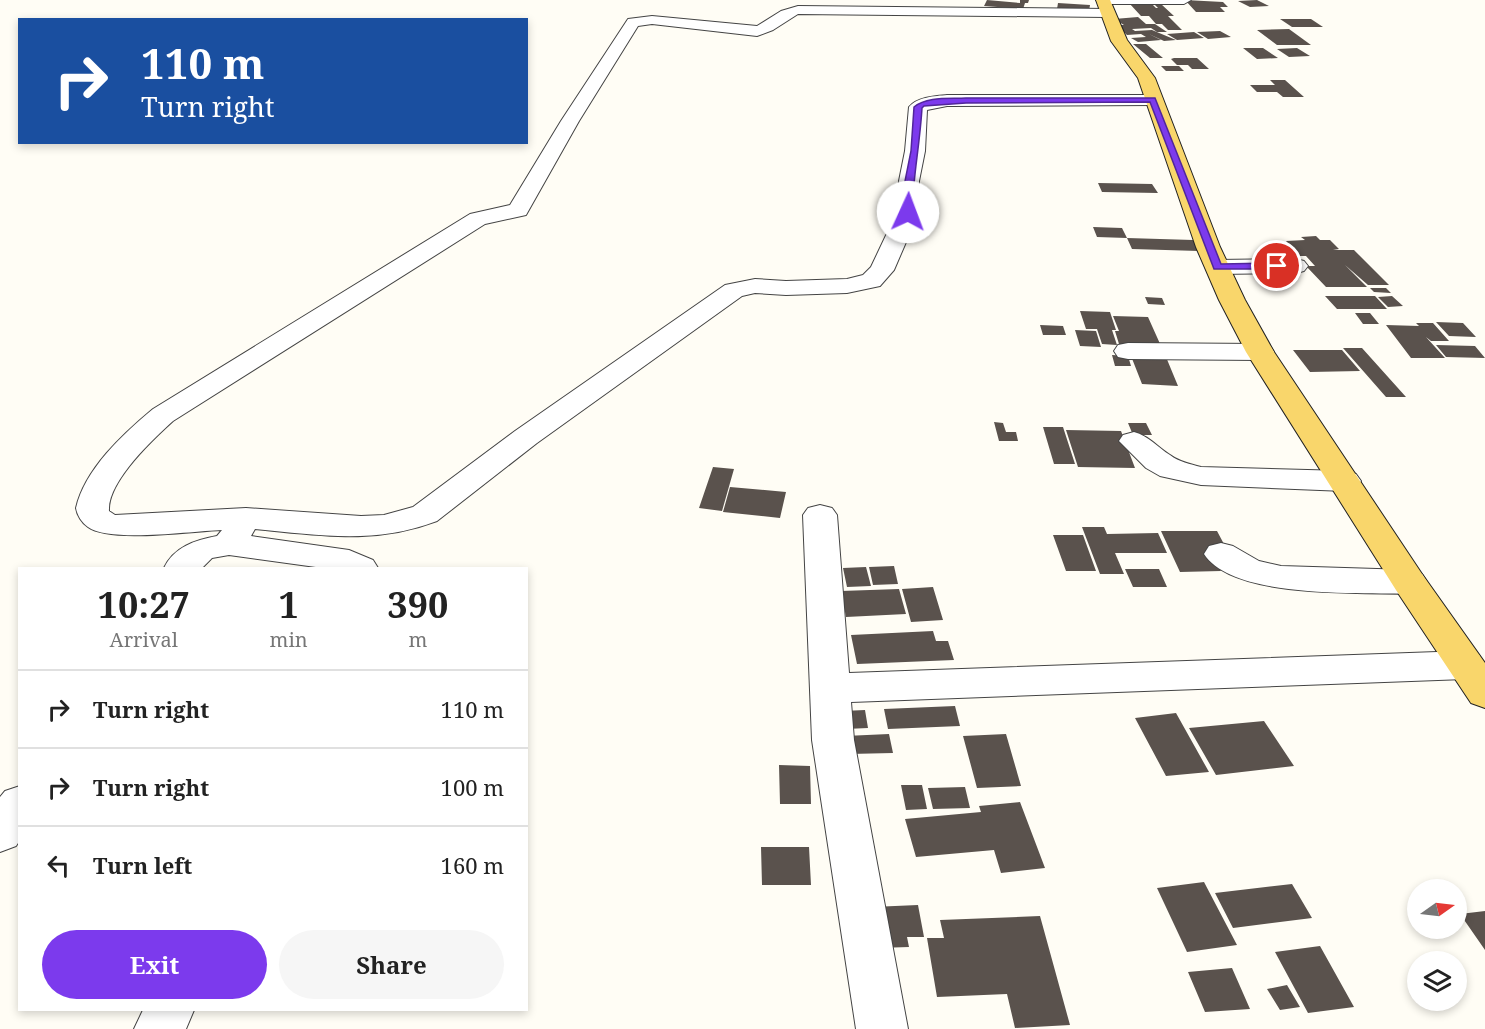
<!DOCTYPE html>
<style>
body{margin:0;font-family:"Noto Serif",serif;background:#f6f6f6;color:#222;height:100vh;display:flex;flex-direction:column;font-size:22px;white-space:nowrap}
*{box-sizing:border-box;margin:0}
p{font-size:20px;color:#767676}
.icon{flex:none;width:33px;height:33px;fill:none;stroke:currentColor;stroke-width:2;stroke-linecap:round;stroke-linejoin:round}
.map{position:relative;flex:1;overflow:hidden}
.details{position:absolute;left:18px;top:567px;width:510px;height:444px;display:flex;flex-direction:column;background:#fff;border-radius:0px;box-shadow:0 3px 9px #0003}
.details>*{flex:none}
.guide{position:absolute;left:18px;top:18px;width:510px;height:126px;border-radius:0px;box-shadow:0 3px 9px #0003;background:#1a4fa0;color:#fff;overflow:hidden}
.needle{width:39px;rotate:76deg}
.buttons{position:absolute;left:1407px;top:879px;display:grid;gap:12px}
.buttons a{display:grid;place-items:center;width:60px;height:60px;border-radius:50%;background:#fff;box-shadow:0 3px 9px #0003;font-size:30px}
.pin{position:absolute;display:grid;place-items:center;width:51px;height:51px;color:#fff;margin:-26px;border:3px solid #fff;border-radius:50%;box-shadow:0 2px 6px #0007}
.me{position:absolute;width:66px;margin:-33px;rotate:2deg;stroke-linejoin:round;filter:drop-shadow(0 0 4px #0008)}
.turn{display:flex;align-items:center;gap:21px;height:126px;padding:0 24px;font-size:27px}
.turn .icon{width:78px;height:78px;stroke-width:2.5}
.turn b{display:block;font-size:42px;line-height:51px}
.eta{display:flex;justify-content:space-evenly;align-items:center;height:102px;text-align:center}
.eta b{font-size:36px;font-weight:700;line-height:42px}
.primary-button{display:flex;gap:12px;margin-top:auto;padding:12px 24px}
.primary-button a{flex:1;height:69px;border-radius:36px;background:#7c3aed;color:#fff;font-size:24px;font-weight:700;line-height:69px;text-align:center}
.primary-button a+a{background:#f6f6f6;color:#222}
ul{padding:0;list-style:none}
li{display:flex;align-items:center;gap:18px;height:78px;padding:0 24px;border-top:2px solid #e0e0e0}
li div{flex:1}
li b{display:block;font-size:22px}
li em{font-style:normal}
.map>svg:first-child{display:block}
.building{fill:#5a524d}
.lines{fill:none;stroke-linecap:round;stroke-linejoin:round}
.minor-casing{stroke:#444;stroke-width:2}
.major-casing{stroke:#222;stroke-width:2}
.minor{fill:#fff;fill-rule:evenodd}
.major{fill:#f9d66b;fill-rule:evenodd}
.route{fill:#7c3aed;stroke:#51269a;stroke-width:1.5}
</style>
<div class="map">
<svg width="1485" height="1029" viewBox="0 0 1485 1029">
<rect width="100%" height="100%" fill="#fffdf5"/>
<!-- building -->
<path class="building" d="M987,0L1020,3V0H1029L1028,3H1025L1023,9L984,6Z
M1185,0L1223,2L1228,7H1220L1225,12H1196Z
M1257,0L1269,6L1250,7L1238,1Z
M1058,3L1090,5L1089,11L1057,9Z
M1129,3H1151L1156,8H1158L1154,4H1161L1174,16H1168L1182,30H1168L1162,24H1156L1149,16H1141Z
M1138,17L1146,24H1155L1167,32H1157L1151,28L1132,29L1135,31L1152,30L1176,40L1164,41L1149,34L1161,40L1138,42L1131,38L1146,37L1141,34L1127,35L1117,25H1124L1114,19Z
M1280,19H1311L1323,27H1292Z
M1289,29L1311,45H1277L1257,30Z
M1220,31L1231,37L1208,39L1197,32Z
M1194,32L1204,38L1177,40L1167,34Z
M1133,44H1146L1163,58H1150Z
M1243,48H1263L1278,58L1257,59Z
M1297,48L1310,56L1289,57L1277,49Z
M1174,58H1197L1209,69H1192L1188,65H1177L1171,59Z
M1161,66H1179L1184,71H1166Z
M1270,80H1285L1304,97H1283L1277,92H1257L1250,85H1275Z
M1098,183L1152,184L1158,193L1102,192Z
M1093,227L1122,228L1127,238L1097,237Z
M1316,236L1320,240H1330L1339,249L1333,250H1354L1389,285H1368L1345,265L1367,287H1326L1306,266H1315L1306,256H1297L1286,241L1305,240L1301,237Z
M1127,238L1193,240L1199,251L1132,249Z
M1262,252H1276L1283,261H1269Z
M1370,288H1386L1391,293L1374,292Z
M1325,296H1375L1387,309H1337Z
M1392,296L1403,306L1388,307L1378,297Z
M1145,297L1162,298L1165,305L1148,304Z
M1080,311L1110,312L1116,330H1112L1117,345L1102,344L1097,329H1086Z
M1355,313H1370L1379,324H1363Z
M1113,316L1148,317L1161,346L1119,344L1115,331H1119Z
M1436,322L1463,323L1476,337L1449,336Z
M1416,323H1433L1449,341H1431L1426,337L1445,358H1411L1386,325L1419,326Z
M1040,325L1063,326L1066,335H1043Z
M1075,330L1096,331L1101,347L1080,346Z
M1436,345L1475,346L1485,358L1446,357Z
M1343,348H1362L1406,397H1386Z
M1293,350H1342L1360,371L1310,372Z
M1112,355L1128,356L1131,366H1115Z
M1131,356L1166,357L1178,386L1142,384Z
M994,422L1003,423L1006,432H1016L1018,441H999Z
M1128,423H1146L1152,435H1133Z
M1043,427H1063L1075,464H1054Z
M1066,430L1121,431L1135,468L1078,467Z
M713,467L734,469L722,511L699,508Z
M730,487L786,492L780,518L723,512Z
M1082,527H1104L1107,534L1158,533L1167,553H1115L1124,574H1100Z
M1161,531H1217L1225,546H1208L1221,571L1180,572Z
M1053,535H1083L1096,571H1066Z
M894,566L898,584L873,585L869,567Z
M866,567L871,586L847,587L843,568Z
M1125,569H1159L1167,587H1133Z
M933,587L943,620L911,622L902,589Z
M899,589L906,614L846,617L841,591Z
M933,631L936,641H948L954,660L857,664L851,635Z
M955,706L960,726L888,729L884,709Z
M865,710L868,728L846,729L843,711Z
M1176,713L1209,772L1166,776L1135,718Z
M1264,721L1294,766L1216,775L1189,728Z
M889,734L893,753L849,754L845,736Z
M1006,734L1021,786L977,788L963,736Z
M779,765L810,766L811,804H780Z
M901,785H922L927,809L906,810Z
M965,787L970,808L933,809L928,788Z
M1020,802L1045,868L1001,873L994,850L916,857L905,819L981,812L979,806Z
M761,847H809L811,885H762Z
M1204,882L1237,945L1187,952L1157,888Z
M1292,884L1312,918L1233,928L1215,893Z
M918,905L924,937H907L909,947L878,948L872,907Z
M1485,911V950L1460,914Z
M1040,916L1070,1025L1015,1028L1007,994L937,997L927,938H944L940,920Z
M1320,946L1354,1007L1308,1013L1275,952Z
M1232,968L1250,1009L1205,1012L1188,972Z
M1287,985L1300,1007L1280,1010L1267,989Z"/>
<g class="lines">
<!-- minor casing -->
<g class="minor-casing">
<path id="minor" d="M1096,0H1191L1184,4H1103Z
M798,6L1107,9L1114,13L1107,17L798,14L773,30L757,36L652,24L638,26L579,121L526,215L485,224L173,421C153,439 107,482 109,511L115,515L246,508L361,516L384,515L413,507L515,431L725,285L755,279L786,281L847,279L863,275L871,267L897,212L899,181L905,151L909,107C917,97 935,96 947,95H1153L1159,96L1162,100L1159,104L1153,105L947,106L927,110L925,151L919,181V212L894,270L880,286L847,293L786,295L755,293L742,296L537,443L437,521C374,545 320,535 255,529L251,536L349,550L373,560L378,568H323L229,555L212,558L202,568H164C174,547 195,540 217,536L222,530C192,531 110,543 88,527C82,523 77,515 76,508C85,469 123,434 153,409L470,214L510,205L561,121L628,19L652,16L757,26L781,11Z
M1296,259L1304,261L1308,266L1304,271L1296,273L1217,274L1209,272L1205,267L1209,262L1217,260Z
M1128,343L1260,344L1270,346L1274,352L1270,358L1260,360L1128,359L1118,357L1114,351L1118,345Z
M1134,432C1149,436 1157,447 1170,455C1179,462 1190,464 1201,467L1345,471L1356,474L1361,481L1356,488L1345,491L1201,485L1160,476L1146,468L1119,441L1123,435Z
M820,505L832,508L837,515L849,673L1465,651L1479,655L1484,665L1479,675L1465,679L851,702L854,740L908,1029H856L812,740L803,515L808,508Z
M1221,543L1233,546L1259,561L1281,566L1409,570L1422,574L1427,582L1422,590L1409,594C1359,592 1233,599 1204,554L1209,546Z
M20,786V840L16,846L0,852V797L5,791Z
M143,1010H194L186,1029H134Z"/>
</g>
<!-- major casing -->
<g class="major-casing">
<path id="major" d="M1096,0H1110L1127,40L1155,78L1220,247L1245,300L1274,352L1422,574L1485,663V708L1471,703L1396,590L1246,352L1219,300L1196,247L1138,78L1111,41Z"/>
</g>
<!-- minor -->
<use href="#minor" class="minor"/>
<!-- major -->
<use href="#major" class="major"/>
</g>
<!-- route -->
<path class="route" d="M966,98H1155L1221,264L1277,263L1282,266L1277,269H1214L1150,102L966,103L924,106L922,108C920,143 913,177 912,212L905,214V181L911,151L914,107C927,96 950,99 966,98Z"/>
</svg>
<div class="buttons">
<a><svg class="needle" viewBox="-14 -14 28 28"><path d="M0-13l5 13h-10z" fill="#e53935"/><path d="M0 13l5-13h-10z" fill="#767676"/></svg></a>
<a><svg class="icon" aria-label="layers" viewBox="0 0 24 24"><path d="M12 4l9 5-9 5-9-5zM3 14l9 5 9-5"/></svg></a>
</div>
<div class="pin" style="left:1277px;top:266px;background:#d93025"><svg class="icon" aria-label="arrive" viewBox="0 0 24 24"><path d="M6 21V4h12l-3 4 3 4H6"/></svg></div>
<svg class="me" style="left:908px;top:212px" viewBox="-20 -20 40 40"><circle r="19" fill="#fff"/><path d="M0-13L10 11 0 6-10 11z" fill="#7c3aed"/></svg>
<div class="guide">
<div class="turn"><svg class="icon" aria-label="right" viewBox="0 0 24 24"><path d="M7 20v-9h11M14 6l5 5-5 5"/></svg><div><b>110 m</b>Turn right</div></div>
</div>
<section class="details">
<div class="eta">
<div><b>10:27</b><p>Arrival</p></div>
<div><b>1</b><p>min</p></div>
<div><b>390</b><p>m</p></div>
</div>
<ul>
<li><svg class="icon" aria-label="right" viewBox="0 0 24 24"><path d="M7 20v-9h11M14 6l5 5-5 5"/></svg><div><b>Turn right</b></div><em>110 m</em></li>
<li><svg class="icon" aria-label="right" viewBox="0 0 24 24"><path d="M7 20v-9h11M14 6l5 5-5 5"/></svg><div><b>Turn right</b></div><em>100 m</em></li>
<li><svg class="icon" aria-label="left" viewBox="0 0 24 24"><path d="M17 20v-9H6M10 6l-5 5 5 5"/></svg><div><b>Turn left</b></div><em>160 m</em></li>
</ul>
<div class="primary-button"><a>Exit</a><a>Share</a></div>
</section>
</div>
